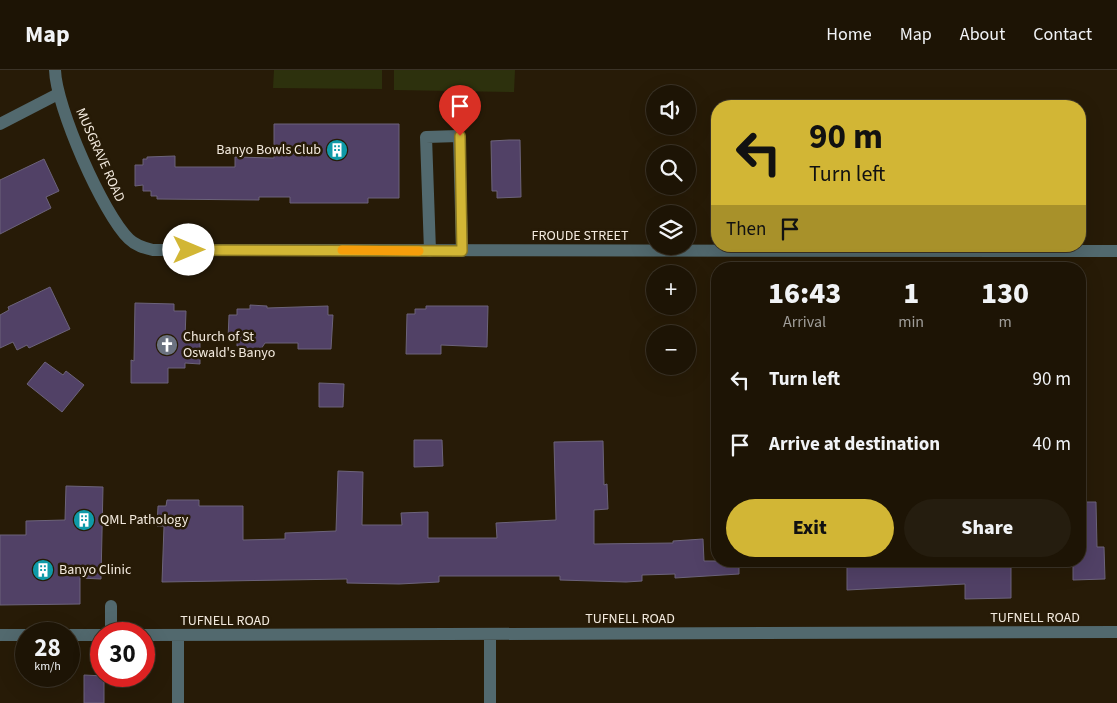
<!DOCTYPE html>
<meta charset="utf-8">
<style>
body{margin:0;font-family:"Source Sans 3",sans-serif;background:#251d0f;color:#f1f3f6;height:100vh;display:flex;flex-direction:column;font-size:19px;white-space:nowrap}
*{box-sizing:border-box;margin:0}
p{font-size:16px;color:#a09e9a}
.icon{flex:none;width:28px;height:28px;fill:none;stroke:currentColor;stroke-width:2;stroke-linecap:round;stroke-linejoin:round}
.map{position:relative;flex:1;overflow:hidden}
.drawer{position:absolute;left:711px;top:192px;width:375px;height:305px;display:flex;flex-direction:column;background:#1d1405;border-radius:20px;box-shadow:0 5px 20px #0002,0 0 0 1px #3b3327}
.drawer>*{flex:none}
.hud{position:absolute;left:711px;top:30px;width:375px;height:152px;border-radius:20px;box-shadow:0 5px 20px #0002,0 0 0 1px #3b3327;background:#d2b635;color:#111;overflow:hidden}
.controls{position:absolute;left:646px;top:15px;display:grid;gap:10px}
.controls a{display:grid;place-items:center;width:50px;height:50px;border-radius:50%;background:#1d1405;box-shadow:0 5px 20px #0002,0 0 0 1px #3b3327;font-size:25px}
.speed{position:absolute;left:15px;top:552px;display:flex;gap:10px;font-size:25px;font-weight:700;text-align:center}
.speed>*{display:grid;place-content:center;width:65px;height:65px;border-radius:50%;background:#1d1405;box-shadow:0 5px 20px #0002,0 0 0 1px #3b3327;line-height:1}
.speed small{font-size:12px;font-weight:400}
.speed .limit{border:8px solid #d22;background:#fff;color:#111}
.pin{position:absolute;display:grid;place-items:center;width:42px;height:42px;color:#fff;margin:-51px -21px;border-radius:50% 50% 50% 0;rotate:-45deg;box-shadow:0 0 5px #0007}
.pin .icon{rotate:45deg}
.me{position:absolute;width:55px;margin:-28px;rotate:90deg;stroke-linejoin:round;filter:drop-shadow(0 0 4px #0008)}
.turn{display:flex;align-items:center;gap:18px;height:105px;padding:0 15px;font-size:22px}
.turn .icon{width:65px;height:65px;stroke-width:2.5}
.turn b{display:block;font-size:35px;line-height:42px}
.then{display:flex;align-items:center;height:48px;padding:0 15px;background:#0003;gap:10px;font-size:19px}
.eta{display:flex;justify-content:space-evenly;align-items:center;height:85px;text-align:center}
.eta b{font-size:30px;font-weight:800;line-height:35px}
.action{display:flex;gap:10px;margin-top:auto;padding:10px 15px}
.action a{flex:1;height:58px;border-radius:30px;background:#d2b635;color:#111;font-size:20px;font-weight:800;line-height:58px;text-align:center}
.action a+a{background:#251d0f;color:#f1f3f6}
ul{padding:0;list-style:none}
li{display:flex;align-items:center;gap:15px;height:65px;padding:0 15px}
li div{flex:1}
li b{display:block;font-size:19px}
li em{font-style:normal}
header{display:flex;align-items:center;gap:30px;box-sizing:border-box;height:70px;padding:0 25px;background:#1d1405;border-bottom:1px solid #3b3327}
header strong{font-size:24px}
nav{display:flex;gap:28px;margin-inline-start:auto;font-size:18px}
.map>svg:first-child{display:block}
.green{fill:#2d310d}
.building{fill:#514166;stroke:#6c637a}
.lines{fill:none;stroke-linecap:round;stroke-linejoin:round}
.minor{stroke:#52696e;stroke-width:12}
.route-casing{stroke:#887622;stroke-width:12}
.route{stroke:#d2b635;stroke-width:9}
.slow{stroke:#f59e0b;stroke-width:9}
.labels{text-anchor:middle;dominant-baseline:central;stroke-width:5;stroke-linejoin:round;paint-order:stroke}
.poi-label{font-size:14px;fill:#f4ebdf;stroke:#271b07;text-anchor:start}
.street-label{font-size:14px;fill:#f4ebdf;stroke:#271b07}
</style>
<header>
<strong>Map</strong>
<nav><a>Home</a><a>Map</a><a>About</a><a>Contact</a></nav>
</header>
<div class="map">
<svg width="1117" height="633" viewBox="0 0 1117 633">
<rect width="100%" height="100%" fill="#271b07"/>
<!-- green -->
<path class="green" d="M274,0H382V19L273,18Z
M394,0H515L514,22L394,20Z"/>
<!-- building -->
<path class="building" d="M274,54H399V128H368V133H290V127H259V130L157,129V126H151V121H143V115L135,116V95H143V89H147V87L175,86V97H235V87L274,88Z
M509,70H520L521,127L497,128V121H492L491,71Z
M44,89L59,121L46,127L51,138L0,164V110Z
M50,217L70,259L29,278L27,275L17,280L13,272L0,278V245L9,240L8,237Z
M135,233L174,234V241H186L185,268H200V294L185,293V298H168V313H131V290L134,291Z
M250,235L267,236V238L328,236V245H333L331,279H298V273H265L261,279L240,278V276H237V270H228L229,245H237V239H250Z
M426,236H488L487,277L441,275V284H406L407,244H415V239H426Z
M45,292L63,305L66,301L84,315L62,342L27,314Z
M319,313L344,314L343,337H319Z
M414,370H442L443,396L414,397Z
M603,371L604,415L607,414L608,439L594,440V474L673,473V471L703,469L704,491H739V504L675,508V504L642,505V511L626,512L560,510V506H439V512L399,514L347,513V509L162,512L164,456H157L158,436H166L167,430H199V436H243V470L285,469V463L336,461L338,401L363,402L362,455H402L401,443L428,442V468H497L496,453L556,450L554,372Z
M66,416L103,417L101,509L80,508V534L0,535V465H26V451L65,450Z
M1080,432H1096L1097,477H1104L1105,509L1073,510V491H1080Z
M847,491H1011V528L965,529V514L847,520Z
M84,605L104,606V633H84Z"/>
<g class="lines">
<!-- minor -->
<path class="minor" d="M55,0C56,37 103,144 129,169C136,176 145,178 153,180L1117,181
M0,54L58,24
M430,181L426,67L459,66L462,181
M111,564V536
M490,564V633
M0,565H26
M69,565H101
M144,565L1117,562
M178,566V633"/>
</g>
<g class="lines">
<!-- route casing -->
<g class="route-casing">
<path id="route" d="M189,180L462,181L460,66"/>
</g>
<!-- route -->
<use href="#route" class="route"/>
<!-- slow -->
<path class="slow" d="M342,180L419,181"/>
</g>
<!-- icons -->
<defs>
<g id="building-disc" transform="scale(1.125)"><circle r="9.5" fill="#0f9aa8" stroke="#271b07"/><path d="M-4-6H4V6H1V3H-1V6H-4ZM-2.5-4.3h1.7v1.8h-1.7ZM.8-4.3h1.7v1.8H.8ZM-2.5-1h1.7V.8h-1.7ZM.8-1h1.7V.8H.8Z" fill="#fff"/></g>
<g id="church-disc" transform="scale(1.125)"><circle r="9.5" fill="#6b7280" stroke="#271b07"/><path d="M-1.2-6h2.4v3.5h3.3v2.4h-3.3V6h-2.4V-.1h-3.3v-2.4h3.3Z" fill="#fff"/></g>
</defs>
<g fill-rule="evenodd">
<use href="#building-disc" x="337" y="80"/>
<use href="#church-disc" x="167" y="275"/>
<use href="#building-disc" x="84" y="450"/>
<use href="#building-disc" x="43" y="500"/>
</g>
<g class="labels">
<!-- poi labels -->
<g class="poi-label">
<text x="321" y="80" text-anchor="end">Banyo Bowls Club</text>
<text x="183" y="267">Church of St<tspan x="183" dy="16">Oswald's Banyo</tspan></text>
<text x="100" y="450">QML Pathology</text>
<text x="59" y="500">Banyo Clinic</text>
</g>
<!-- street labels -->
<g class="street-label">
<text transform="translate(100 85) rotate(66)">MUSGRAVE ROAD</text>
<text x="580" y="166">FROUDE STREET</text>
<text x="1035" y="548">TUFNELL ROAD</text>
<text x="630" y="549">TUFNELL ROAD</text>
<text x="225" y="551">TUFNELL ROAD</text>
</g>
</g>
</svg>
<div class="controls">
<a><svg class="icon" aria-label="sound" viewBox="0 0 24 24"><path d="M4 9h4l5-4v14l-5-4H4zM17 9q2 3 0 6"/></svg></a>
<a><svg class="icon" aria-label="search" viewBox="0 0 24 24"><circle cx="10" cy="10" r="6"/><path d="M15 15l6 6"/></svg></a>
<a><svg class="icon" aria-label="layers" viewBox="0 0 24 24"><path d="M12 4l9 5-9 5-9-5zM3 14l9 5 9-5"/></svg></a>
<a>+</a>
<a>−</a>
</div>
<div class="speed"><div>28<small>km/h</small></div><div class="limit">30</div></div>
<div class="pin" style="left:460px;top:66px;background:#d93025"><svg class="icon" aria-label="arrive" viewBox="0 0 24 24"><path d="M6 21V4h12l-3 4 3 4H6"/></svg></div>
<svg class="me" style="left:189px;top:180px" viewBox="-20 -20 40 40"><circle r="19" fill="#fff"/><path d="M0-13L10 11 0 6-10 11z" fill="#d2b635"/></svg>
<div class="hud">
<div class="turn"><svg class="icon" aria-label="left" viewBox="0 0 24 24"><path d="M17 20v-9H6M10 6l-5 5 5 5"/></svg><div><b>90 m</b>Turn left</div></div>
<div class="then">Then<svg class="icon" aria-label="arrive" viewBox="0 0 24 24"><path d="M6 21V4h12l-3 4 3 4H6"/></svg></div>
</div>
<section class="drawer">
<div class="eta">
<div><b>16:43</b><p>Arrival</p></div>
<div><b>1</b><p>min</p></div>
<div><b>130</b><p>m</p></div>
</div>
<ul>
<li><svg class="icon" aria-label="left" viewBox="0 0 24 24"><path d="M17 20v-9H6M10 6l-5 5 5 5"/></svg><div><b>Turn left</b></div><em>90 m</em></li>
<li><svg class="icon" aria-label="arrive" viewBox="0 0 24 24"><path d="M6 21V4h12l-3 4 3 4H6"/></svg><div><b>Arrive at destination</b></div><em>40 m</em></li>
</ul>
<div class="action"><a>Exit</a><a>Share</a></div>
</section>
</div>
